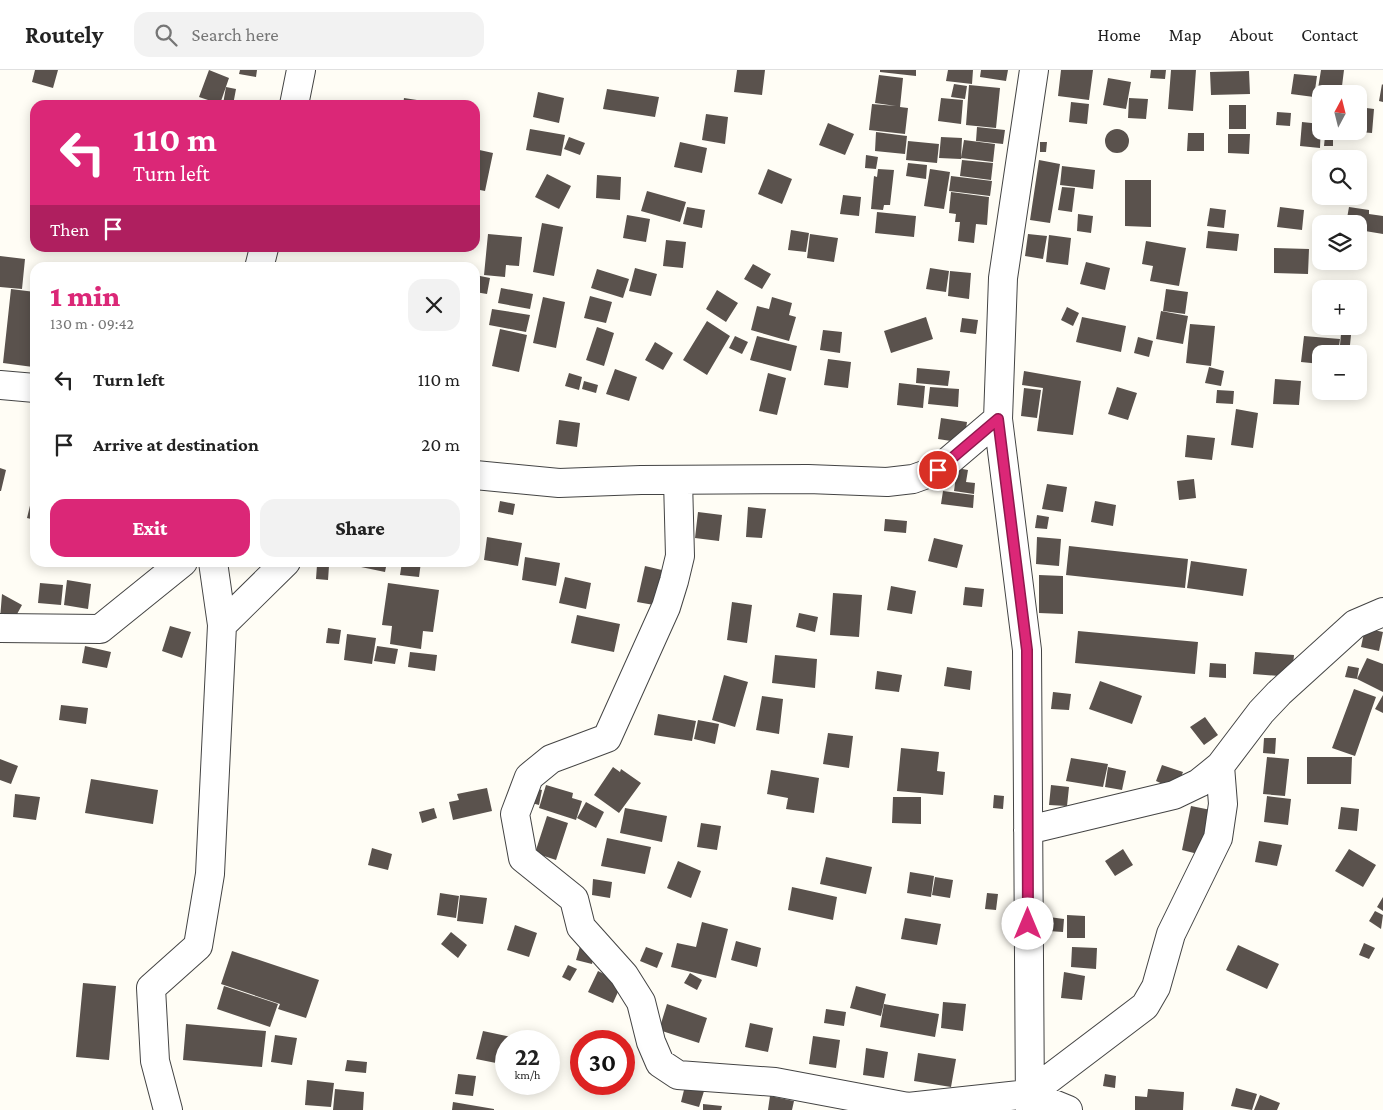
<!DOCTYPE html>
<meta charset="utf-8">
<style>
body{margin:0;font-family:"Crimson Pro",serif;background:#f2f2f2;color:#222;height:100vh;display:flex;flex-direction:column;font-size:19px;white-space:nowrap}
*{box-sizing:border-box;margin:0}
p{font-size:16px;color:#767676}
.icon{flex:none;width:28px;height:28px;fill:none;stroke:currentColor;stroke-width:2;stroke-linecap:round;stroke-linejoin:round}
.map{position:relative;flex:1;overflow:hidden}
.panel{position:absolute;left:30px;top:192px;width:450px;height:305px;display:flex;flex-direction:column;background:#fff;border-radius:15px;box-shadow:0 2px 12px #0003}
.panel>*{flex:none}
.top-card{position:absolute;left:30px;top:30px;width:450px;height:152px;border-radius:15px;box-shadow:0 2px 12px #0003;background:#db2777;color:#fff;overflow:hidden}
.needle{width:32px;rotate:7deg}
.buttons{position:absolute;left:1312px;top:15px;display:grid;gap:10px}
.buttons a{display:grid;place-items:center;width:55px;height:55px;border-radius:10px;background:#fff;box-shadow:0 2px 12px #0003;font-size:25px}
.speed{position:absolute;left:495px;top:960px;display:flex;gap:10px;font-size:25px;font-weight:700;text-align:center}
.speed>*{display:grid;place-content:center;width:65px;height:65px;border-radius:50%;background:#fff;box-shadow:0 2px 12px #0003;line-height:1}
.speed small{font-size:12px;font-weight:400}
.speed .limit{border:8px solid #d22;background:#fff;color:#111}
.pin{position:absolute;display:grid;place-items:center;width:42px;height:42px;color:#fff;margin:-21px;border:2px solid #fff;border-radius:50%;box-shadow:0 1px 5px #0007}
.me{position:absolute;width:55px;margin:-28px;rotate:0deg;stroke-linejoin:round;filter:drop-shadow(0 0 4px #0008)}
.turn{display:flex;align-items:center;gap:18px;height:105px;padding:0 20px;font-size:22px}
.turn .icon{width:65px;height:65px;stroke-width:2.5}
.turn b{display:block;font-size:35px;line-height:42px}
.then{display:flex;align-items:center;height:48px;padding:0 20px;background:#0003;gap:10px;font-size:19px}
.round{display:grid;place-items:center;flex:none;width:52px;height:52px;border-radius:15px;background:#f2f2f2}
.overview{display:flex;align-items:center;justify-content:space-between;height:85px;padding:0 20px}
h1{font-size:30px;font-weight:800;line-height:38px;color:#db2777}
.button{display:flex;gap:10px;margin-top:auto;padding:10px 20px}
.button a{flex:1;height:58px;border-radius:15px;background:#db2777;color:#fff;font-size:20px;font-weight:800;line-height:58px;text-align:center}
.button a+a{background:#f2f2f2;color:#222}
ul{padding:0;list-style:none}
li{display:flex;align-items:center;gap:15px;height:65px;padding:0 20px}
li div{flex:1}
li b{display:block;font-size:19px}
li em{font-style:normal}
header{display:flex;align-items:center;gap:30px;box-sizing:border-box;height:70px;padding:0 25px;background:#fff;border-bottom:1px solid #e0e0e0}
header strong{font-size:24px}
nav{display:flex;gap:28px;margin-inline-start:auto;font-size:18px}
.search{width:350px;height:45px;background:#f2f2f2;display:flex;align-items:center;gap:12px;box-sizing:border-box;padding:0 18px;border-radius:15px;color:#767676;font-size:19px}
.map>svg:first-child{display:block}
.building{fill:#5a524d}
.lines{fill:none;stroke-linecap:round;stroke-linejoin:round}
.minor-casing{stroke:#444;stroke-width:30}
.minor{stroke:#fff;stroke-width:28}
.route-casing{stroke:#8e194d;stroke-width:12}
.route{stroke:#db2777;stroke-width:9}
</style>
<header>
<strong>Routely</strong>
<div class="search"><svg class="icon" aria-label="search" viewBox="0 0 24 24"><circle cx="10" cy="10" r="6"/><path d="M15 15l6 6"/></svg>Search here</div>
<nav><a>Home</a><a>Map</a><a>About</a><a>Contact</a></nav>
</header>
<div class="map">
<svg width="1383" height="1040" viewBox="0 0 1383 1040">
<rect width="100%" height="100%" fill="#fffdf5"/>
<!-- building -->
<path class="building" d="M35,0H58L53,18L32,12Z
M209,0L229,8L220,34L199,27Z
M240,0H257L256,7L239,4Z
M737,0H765L762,25L734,22Z
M880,0H916V6L880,2Z
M948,0H973L972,14L946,11Z
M981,0H1008L1006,11L980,7Z
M1061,0H1093L1089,30L1058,26Z
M1151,0H1166L1165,9L1150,8Z
M1171,0H1196L1193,41L1168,39Z
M1321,0H1344L1341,24L1317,25Z
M1249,1L1250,24L1211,25L1210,2Z
M1294,4L1317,6L1314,27L1291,24Z
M879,5L903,8L900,37L908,38L905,64L869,60L872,34L896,36L875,33Z
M1108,8L1131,12L1126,39L1103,35Z
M954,14L967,16L965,29L951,27Z
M1382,14L1383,15V32L1379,31Z
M969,15L1000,18L996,58L966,55Z
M226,17L236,19L233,35L223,34Z
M607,19L659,27L655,47L603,39Z
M538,22L564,28L559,53L533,47Z
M404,28L443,34V35H403Z
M941,28L963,30L961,54L938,51Z
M1129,28L1148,29L1146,49L1128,48Z
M1071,32L1089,34L1087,54L1069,52Z
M1229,35H1246V59H1229Z
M1359,37L1374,39L1372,63L1359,62Z
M1277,42L1291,43L1290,56L1276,55Z
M706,44L728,47L725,74L702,70Z
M1302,52L1321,54L1320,78L1300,76Z
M828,53L854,64L845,85L819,75Z
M977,57L1005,60L1003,74L976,71Z
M1105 71a12 12 0 1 1 24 0a12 12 0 1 1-24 0Z
M530,59L565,65L561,86L526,80Z
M876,62L907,66L905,84L875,81Z
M1188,63H1204V81H1187Z
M1228,64H1250L1249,84L1228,83Z
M1325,66H1333V76H1324Z
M569,67L585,73L580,85L564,79Z
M941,67L962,68L961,89L939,88Z
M964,70L995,74L993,92L961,88Z
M908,71L939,74L937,93L906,90Z
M680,72L707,78L702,103L674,97Z
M1040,72H1047L1046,82H1040Z
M475,79L493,83L485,121L475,119Z
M866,85L878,87L876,99L865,98Z
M962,90L993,93L991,110L960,106Z
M1039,90L1060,94L1050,153L1030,150Z
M908,93L927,95L926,109L906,106Z
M1062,96L1095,100L1093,119L1060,115Z
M768,99L792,109L782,134L758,124Z
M878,99L894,100L890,135H884L883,140L871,139L874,106L877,107Z
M930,99L950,102L944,139L924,136Z
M547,104L571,116L559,139L535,127Z
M597,105L621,107L620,130L596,128Z
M951,106L992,111L990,126L949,121Z
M1125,110H1151V157L1125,156Z
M1062,117L1075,118L1072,142L1058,140Z
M647,121L686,132L680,152L641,141Z
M951,122L989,127L987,155L976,154L974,173L958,171L960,152H955L956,144L949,143Z
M843,125L861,127L859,146L840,144Z
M687,137L705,140L702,158L683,154Z
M1280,137L1304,140L1302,160L1277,157Z
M1349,137L1369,140V144L1383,146V164L1359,160V154H1346Z
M1210,138L1226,140L1224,158L1207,156Z
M877,142L916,146L914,167L875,163Z
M1078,144L1093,146L1091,163L1077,161Z
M627,145L650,149L646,172L623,168Z
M542,153L563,157L554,206L533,202Z
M791,160L809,163L806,182L788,180Z
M1208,161L1239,164L1237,181L1206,178Z
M488,164L522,167L519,196L506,195L505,207L484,205Z
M810,164L838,168L834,192L807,188Z
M1028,164L1047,166L1043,189L1025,186Z
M1049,165L1071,168L1068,195L1046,192Z
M666,170L686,172L683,198L663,196Z
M1146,171L1186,178L1179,216L1150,211L1153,196L1142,194Z
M1274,178L1309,179L1308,204L1274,203Z
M0,186L25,189L22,219L0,217Z
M1086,192L1110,198L1105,220L1080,214Z
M753,194L771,204L762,219L744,209Z
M635,198L657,204L651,226L629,221Z
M930,198L949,201L946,222L926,219Z
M597,199L629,209L623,228L591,218Z
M950,201L971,203L969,229L948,226Z
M475,205L490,208L487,224L475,222Z
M1333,211L1350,212V219H1333Z
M501,218L533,224L530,239L498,233Z
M11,219L35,222L33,297L3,293Z
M1166,219L1188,222L1185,244L1163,241Z
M717,220L738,233L726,252L706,239Z
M590,226L612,232L606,253L584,248Z
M543,227L565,232L556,278L533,273Z
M772,227L792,233L789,245L796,247L789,271L751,260L757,236L769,239Z
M1067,237L1079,243L1073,256L1061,250Z
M492,239L530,245L526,262L489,255Z
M1161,241L1188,246L1183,274L1156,269Z
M926,247L933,269L891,283L884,261Z
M1082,247L1126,256L1121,282L1076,272Z
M962,248L978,250L976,264L960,262Z
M707,251L730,266L707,305L683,290Z
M1190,254L1215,256L1211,296L1186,293Z
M597,257L614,263L604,296L586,290Z
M500,259L527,265L519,302L492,296Z
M823,260L842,262L840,283L820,280Z
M1341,264L1351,265L1350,275H1340Z
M735,266L748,272L742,284L729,278Z
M757,266L797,276L791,301L750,290Z
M1304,266L1340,269L1338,284H1321V294L1301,292Z
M1138,267L1153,271L1149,287L1134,283Z
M655,272L673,283L663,300L645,290Z
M828,289L851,292L848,318L824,315Z
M1209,297L1224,301L1221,316L1205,313Z
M917,298L950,301L948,316L916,313Z
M615,299L637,307L629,331L606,324Z
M1024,301L1081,311L1073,365L1037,361L1043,318L1022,315Z
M569,303L582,307L579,320L565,316Z
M768,303L786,308L777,345L759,341Z
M1275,309L1301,311L1299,335L1273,334Z
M584,311L598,315L596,323L582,319Z
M899,313L925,316L923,338L897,335Z
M930,317L959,319L958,337L928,334Z
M1117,317L1137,323L1128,350L1108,344Z
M1024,318L1041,320L1037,348L1021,346Z
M1217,320L1234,321L1233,334L1216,333Z
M1236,339L1258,343L1253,378L1231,375Z
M941,348L967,352L964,373L938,369Z
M559,350L580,353L577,377L556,374Z
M1187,365L1215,368L1212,390L1185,387Z
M0,398L6,400L1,421H0Z
M957,398L968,400L966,412L975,413L974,424L954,421Z
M1194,409L1196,428L1179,430L1177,411Z
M1047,414L1067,417L1063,442L1042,439Z
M34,419H35V450L27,448Z
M943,421L974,425L973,438L941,434Z
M500,431L515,434L513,445L498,442Z
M1095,431L1116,435L1113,456L1091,452Z
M748,437L766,439L762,468L746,467Z
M698,442L722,445L719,471L695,468Z
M1037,445L1049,447L1047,459L1035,458Z
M885,449L907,451L906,463L884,461Z
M487,467L522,473L518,496L484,490Z
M1037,467L1061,469L1059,496L1036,494Z
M934,468L963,475L957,498L928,491Z
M1069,476L1188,489L1185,518L1066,505Z
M525,487L560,493L556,516L522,510Z
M1191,491L1247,499L1243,526L1187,518Z
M362,492H387L385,502L361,497Z
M402,492H421L419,507L400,505Z
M317,495L329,496L328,510L316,509Z
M645,496L662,500L654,535L637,532Z
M1039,505L1063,506V544L1039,543Z
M565,507L591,513L586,539L559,533Z
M67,510L91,514L88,539L64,535Z
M40,513L63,515L61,535L38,533Z
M388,513L439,520L433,562L423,561L421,579L390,574L392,556L382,555Z
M891,516L916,521L912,544L887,540Z
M965,517L984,519L982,537L963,535Z
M833,523L862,525L859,567L830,565Z
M2,524L22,535L11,555L0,549Z
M732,532L752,535L747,573L727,570Z
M799,543L818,547L815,562L796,557Z
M577,545L620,554L614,582L571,573Z
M170,556L191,562L182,588L162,581Z
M328,558L341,560L339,574L326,573Z
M1365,558L1383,562L1379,581L1361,577Z
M1078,561L1198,572L1195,604L1075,593Z
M347,564L376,568L372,594L344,590Z
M85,576L111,582L107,598L82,593Z
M377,576L398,579L395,594L374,591Z
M410,582L437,585L435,601L408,597Z
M1255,582L1294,585L1292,607L1253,604Z
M775,585L817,589L815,618L772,613Z
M1367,588L1383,594V622L1357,609L1345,607L1348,596L1359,598L1357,609Z
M1210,593L1226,594V608L1209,607Z
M947,597L972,601L970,620L944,616Z
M877,601L902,605L899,622L875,619Z
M724,605L748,612L735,657L712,650Z
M1100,611L1142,626L1132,654L1089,639Z
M1354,619L1376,627L1355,686L1332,678Z
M1053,622L1071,624L1069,640L1051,639Z
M1383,625V643L1375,639Z
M762,626L783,629L779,664L756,660Z
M61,635L88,638L86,654L59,650Z
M658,644L696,651L692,671L654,665Z
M1205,647L1218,665L1204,675L1190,657Z
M698,650L719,654L715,674L694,669Z
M828,663L853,666L849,698L823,694Z
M1264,668H1276L1275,684L1263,683Z
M901,678L939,682L937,701L945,702L943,725L897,721Z
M1267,687L1289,689L1285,726L1263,724Z
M1307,687H1352L1351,714H1307Z
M1071,688L1108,694L1103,717L1066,711Z
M0,689L18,696L11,714L0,710Z
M1162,695L1183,702L1176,720L1156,711Z
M613,697L620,702L621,699L641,713L619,743L594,725Z
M1108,697L1126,701L1122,720L1105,717Z
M771,700L819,708L814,743L786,739L788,728L767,724Z
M91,709L158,720L153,754L85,743Z
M546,715L573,723L572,728L582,731L576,750L539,738Z
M1051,715L1069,717L1067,736L1049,735Z
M530,717L542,720L539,735L528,732Z
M487,718L492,741L453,750L449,732L459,730L457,724Z
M15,724L40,727L36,750L13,747Z
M994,725L1004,726L1003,739L993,738Z
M1267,726L1291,729L1288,755L1264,752Z
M893,727H921V754L892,753Z
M586,732L604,742L596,758L577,748Z
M1191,736L1216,741L1206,786L1182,780Z
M1341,737L1359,739L1357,761L1338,759Z
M434,738L437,748L422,753L419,742Z
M625,738L667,746L662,772L620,763Z
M547,746L568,753L556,790L535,783Z
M701,753L721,756L717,780L697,777Z
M607,768L651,777L645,804L601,796Z
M1259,771L1282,775L1277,796L1255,792Z
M372,778L392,784L388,800L368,795Z
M1123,779L1133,795L1115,806L1105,791Z
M1349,779L1376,795L1363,817L1335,801Z
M826,787L872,797L866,824L820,814Z
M678,791L701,801L691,828L667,818Z
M910,802L934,806L931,827L907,823Z
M935,807L953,810L950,828L932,825Z
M593,809L612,812L610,828L592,825Z
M792,817L837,827L833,850L788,840Z
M440,823L459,826L456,848L437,845Z
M987,823L998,824L996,840L985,839Z
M460,825L487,828L483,854L457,851Z
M1383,827V841L1377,837Z
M1375,841L1383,845L1381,859L1369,851Z
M1067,845L1085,846V868H1067Z
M1049,847L1064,849L1063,862L1048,861Z
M905,848L941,854L937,875L901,869Z
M702,852L728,859L716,908L671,897L677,873L696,877Z
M515,855L537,863L529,887L507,880Z
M451,862L467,875L458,888L441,874Z
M736,871L761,878L757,897L731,890Z
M581,873L596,877L592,894L576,890Z
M1364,873L1375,878L1369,889L1359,885Z
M1238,875L1279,894L1267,919L1226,900Z
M646,877L663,883L657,898L640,891Z
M1072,877L1097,878L1096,899L1071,897Z
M232,881L319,910L306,948L278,939L280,934L221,914Z
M568,895L577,899L570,911L562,907Z
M598,901L622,913L613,933L588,922Z
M1064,902L1085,906L1082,930L1061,928Z
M690,903L702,910L697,920L684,913Z
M83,913L116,916L109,990L76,987Z
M224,916L278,934L270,957L217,939Z
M856,916L886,924L881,946L850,938Z
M943,932L966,934L963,961L941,958Z
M667,934L707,948L699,973L659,960Z
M884,934L939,944L935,967L880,957Z
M826,939L846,942L844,956L824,953Z
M750,953L773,958L768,982L745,977Z
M186,954L266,961L262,997L183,990Z
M483,961L526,970L525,971H506V995L476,989Z
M275,965L297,968L292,995L271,992Z
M813,966L840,970L836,998L809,994Z
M866,978L888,982L884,1008L863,1005Z
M918,983L956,989L951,1017L914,1011Z
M347,990L367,992L366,1003L345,1001Z
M458,1004L476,1006L473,1026L455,1024Z
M1105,1004L1116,1006L1115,1018L1103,1016Z
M307,1010L334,1013L331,1037L305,1035Z
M686,1012L705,1018L699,1037L681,1032Z
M1236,1018L1257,1024L1252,1040L1231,1036Z
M335,1019L364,1022L363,1040H333Z
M1148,1019L1184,1022L1183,1040H1135V1026L1147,1027Z
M1260,1025L1280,1033L1277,1040H1254Z
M770,1026L794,1031L792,1040H768Z
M453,1032L494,1039V1040H452Z
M703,1034L722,1036L721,1040H703Z"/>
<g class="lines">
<!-- minor casing -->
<g class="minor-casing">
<path id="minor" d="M294,35L301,0
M259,198L264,178
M0,315L35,318
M475,405L559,413L641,410L808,409L887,412L913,409L938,400L998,349
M678,410L680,486L674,511L666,537L607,668L551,689L529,707L515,744L523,788L574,829L581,857L624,905L641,932L651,972L660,993L678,1005L775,1012L908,1037L1029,1024L1068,1040
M222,555L286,492
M0,558L100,559L183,492
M1028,760L1174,725L1199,713L1220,696L1261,642L1279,623L1355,554L1383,542
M1029,1024L1145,936L1156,917L1171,864L1218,768L1223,734L1220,696
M168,1040L155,991L151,918L198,876L210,804L222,555L213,492
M1030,1040L1027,580L998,349L1003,208L1034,0"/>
</g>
<!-- minor -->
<use href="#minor" class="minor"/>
</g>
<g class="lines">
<!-- route casing -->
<g class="route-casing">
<path id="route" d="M938,400L998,349L1027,580L1028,854"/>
</g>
<!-- route -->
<use href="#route" class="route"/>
</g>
</svg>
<div class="buttons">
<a><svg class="needle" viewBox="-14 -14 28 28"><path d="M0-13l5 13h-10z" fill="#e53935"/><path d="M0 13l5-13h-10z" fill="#767676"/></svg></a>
<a><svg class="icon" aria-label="search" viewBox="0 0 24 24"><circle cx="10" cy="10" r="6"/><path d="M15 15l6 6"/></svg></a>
<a><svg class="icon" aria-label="layers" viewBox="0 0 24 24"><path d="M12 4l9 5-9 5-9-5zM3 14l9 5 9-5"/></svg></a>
<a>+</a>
<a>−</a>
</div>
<div class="speed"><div>22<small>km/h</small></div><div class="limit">30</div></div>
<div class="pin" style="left:938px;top:400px;background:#d93025"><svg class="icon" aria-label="arrive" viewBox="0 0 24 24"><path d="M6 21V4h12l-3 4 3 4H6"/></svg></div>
<svg class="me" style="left:1028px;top:854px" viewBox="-20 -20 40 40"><circle r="19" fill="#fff"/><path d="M0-13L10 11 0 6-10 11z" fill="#db2777"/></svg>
<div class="top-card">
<div class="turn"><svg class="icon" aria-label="left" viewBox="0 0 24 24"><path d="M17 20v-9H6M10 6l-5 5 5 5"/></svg><div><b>110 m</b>Turn left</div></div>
<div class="then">Then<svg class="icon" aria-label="arrive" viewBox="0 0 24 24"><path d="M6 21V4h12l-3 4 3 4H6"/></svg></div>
</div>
<section class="panel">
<div class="overview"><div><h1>1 min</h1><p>130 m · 09:42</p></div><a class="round"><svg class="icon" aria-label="close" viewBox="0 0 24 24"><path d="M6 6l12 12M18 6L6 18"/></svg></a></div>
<ul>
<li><svg class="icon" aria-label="left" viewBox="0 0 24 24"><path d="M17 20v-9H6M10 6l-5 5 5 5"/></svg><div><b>Turn left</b></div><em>110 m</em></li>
<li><svg class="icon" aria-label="arrive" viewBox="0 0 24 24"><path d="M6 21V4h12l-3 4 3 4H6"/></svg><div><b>Arrive at destination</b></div><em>20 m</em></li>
</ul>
<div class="button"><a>Exit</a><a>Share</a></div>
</section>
</div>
